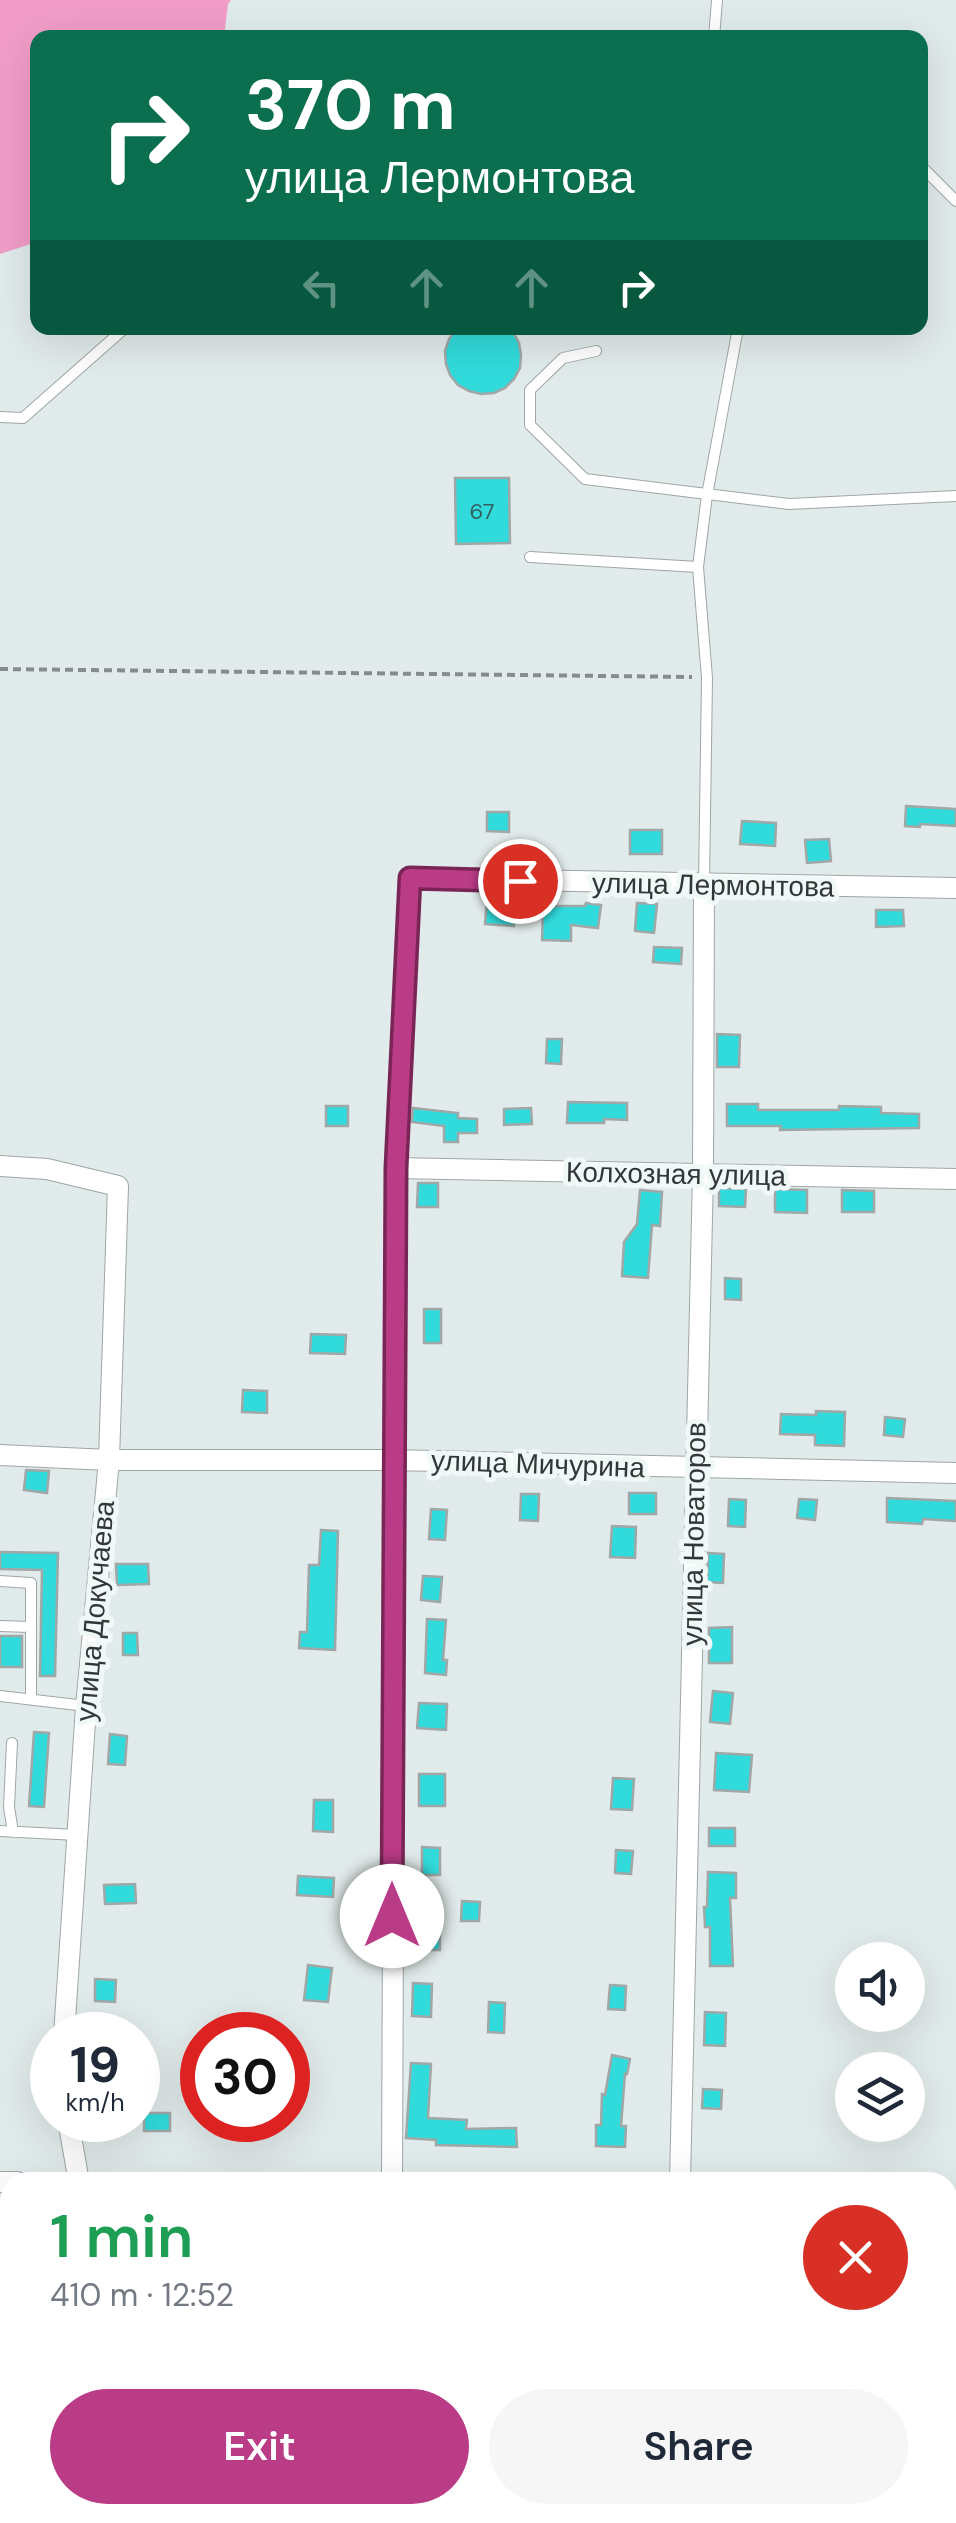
<!DOCTYPE html>
<meta charset="utf-8">
<style>
body{margin:0;font-family:"DM Sans",sans-serif;background:#f6f6f7;color:#1f2937;height:100vh;display:flex;flex-direction:column;font-size:38px;white-space:nowrap}
*{box-sizing:border-box;margin:0}
p{font-size:32px;color:#747a83}
.icon{flex:none;width:55px;height:55px;fill:none;stroke:currentColor;stroke-width:2;stroke-linecap:round;stroke-linejoin:round}
.map{position:relative;flex:1;overflow:hidden}
.side{position:absolute;left:0px;top:2172px;width:958px;height:352px;display:flex;flex-direction:column;background:#fff;border-radius:30px 30px 0 0;box-shadow:0 10px 40px #0002}
.side>*{flex:none}
.top-card{position:absolute;left:30px;top:30px;width:898px;height:305px;border-radius:20px;box-shadow:0 10px 40px #0002;background:#0b6e4f;color:#fff;overflow:hidden}
.buttons{position:absolute;left:835px;top:1942px;display:grid;gap:20px}
.buttons a{display:grid;place-items:center;width:90px;height:90px;border-radius:50%;background:#fff;box-shadow:0 10px 40px #0002;font-size:50px}
.speed{position:absolute;left:30px;top:2012px;display:flex;gap:20px;font-size:50px;font-weight:700;text-align:center}
.speed>*{display:grid;place-content:center;width:130px;height:130px;border-radius:50%;background:#fff;box-shadow:0 10px 40px #0002;line-height:1}
.speed small{font-size:25px;font-weight:400}
.speed .limit{border:15px solid #d22;background:#fff;color:#111}
.pin{position:absolute;display:grid;place-items:center;width:85px;height:85px;color:#fff;margin:-42px;border:5px solid #fff;border-radius:50%;box-shadow:0 2px 10px #0007}
.me{position:absolute;width:110px;margin:-55px;rotate:0deg;stroke-linejoin:round;filter:drop-shadow(0 0 8px #0008)}
.turn{display:flex;align-items:center;gap:35px;height:210px;padding:0 50px;font-size:45px}
.turn .icon{width:130px;height:130px;stroke-width:2.5}
.turn b{display:block;font-size:70px;line-height:85px}
.lanes{display:flex;align-items:center;height:95px;padding:0 50px;background:#0003;justify-content:center;gap:50px;direction:ltr}
.lanes .off{opacity:.35}
.round{display:grid;place-items:center;flex:none;width:105px;height:105px;border-radius:52px;background:#f6f6f7}
.head{display:flex;align-items:center;justify-content:space-between;height:170px;padding:0 50px}
h1{font-size:60px;font-weight:600;line-height:75px;color:#1e9e55}
.primary-button{display:flex;gap:20px;margin-top:auto;padding:20px 50px}
.primary-button a{flex:1;height:115px;border-radius:60px;background:#ba3b86;color:#fff;font-size:40px;font-weight:600;line-height:115px;text-align:center}
.primary-button a+a{background:#f6f6f7;color:#1f2937}
.map>svg:first-child{display:block}
.green{fill:#f19dc8}
.building{fill:#31dbdc;stroke:#a0a8a7;stroke-width:2.5}
.lines{fill:none;stroke-linecap:round;stroke-linejoin:round}
.lane-casing{stroke:#9ea6a6;stroke-width:12}
.street-casing{stroke:#9ea6a6;stroke-width:22}
.path{stroke:#868c8c;stroke-width:4;stroke-dasharray:8 5;stroke-linecap:butt}
.lane{stroke:#fff;stroke-width:10}
.street{stroke:#fff;stroke-width:20}
.route-casing{stroke:#792657;stroke-width:25}
.route{stroke:#ba3b86;stroke-width:18}
.labels{text-anchor:middle;dominant-baseline:central;stroke-width:10;stroke-linejoin:round;paint-order:stroke}
.number-label{font-size:22px;fill:#336060}
.street-label{font-size:28px;fill:#343737;stroke:#f0f8f8}
</style>
<div class="map">
<svg width="956" height="2523" viewBox="0 0 956 2523">
<rect width="100%" height="100%" fill="#e2ebeb"/>
<!-- green -->
<path class="green" d="M0,0H231L228,4L224,37L38,38L37,242L0,254Z"/>
<!-- building -->
<path class="building" d="M457,328H508L513,332L519,343L521,355L520,368L514,379L505,388L494,393L481,394L469,391L458,385L450,375L446,364L445,351L449,339Z
M455,478H509L510,543L456,544Z
M906,806L956,809V826L920,824V827L905,826Z
M487,812H509V832L487,831Z
M742,821L776,823L775,846L740,844Z
M630,830H662V854H630Z
M829,839L831,861L807,863L805,840Z
M487,902L515,904L514,926L485,924Z
M586,903L601,905L598,928L571,925V941L542,940L543,906H585Z
M637,903L657,904L654,933L635,931Z
M876,910H903L904,926L876,927Z
M654,947L682,948L681,964L653,962Z
M717,1034L740,1035L739,1067H717Z
M547,1039H562L561,1064L546,1063Z
M568,1102L627,1103V1120L604,1119V1123H567Z
M727,1104H758V1110H839V1106L881,1107V1113L919,1114V1128L780,1130L781,1126H727Z
M326,1106H348V1126H326Z
M413,1108L458,1113V1118L477,1119V1133H458V1142H444V1126L412,1122Z
M531,1108L532,1124L504,1125V1109Z
M418,1183H438V1207H417Z
M719,1188L746,1189L745,1207L719,1206Z
M775,1189L807,1190V1213L775,1212Z
M640,1190L662,1192L660,1226L652,1225L648,1278L622,1276L624,1242L637,1224Z
M842,1190L874,1191V1212H842Z
M725,1278L741,1279V1300L725,1299Z
M424,1309H441V1343H424Z
M311,1334L346,1335L345,1354L310,1353Z
M243,1390L267,1391V1413L242,1412Z
M816,1411L845,1412L844,1446L815,1445V1435L780,1434L781,1414L816,1415Z
M885,1417L905,1419L903,1437L884,1435Z
M26,1470L49,1471L47,1493L24,1490Z
M629,1493H656V1514H629Z
M521,1494H539L538,1521L520,1520Z
M887,1498L956,1501V1521L923,1519L922,1524L887,1522Z
M729,1499L746,1500L745,1527L728,1526Z
M799,1499L817,1500L815,1520L797,1518Z
M431,1509L447,1510L445,1540L429,1539Z
M612,1526L636,1527L635,1558L610,1557Z
M321,1530L338,1531L335,1650L299,1648L300,1632H307L309,1565H319Z
M0,1552L58,1553L55,1676H40L42,1570L0,1569Z
M708,1553L724,1554L723,1583L707,1582Z
M116,1564H148L149,1584L117,1585Z
M423,1576L442,1577L440,1602L421,1600Z
M427,1619L446,1620L443,1660H447L446,1675L425,1673Z
M732,1627V1663H709V1628Z
M123,1633H137L138,1655H123Z
M0,1636H22V1667H0Z
M713,1691L733,1693L730,1724L710,1722Z
M419,1703L447,1704L446,1730L417,1728Z
M34,1732L49,1733L44,1807L29,1806Z
M110,1734L127,1736L125,1765L108,1764Z
M716,1753L752,1755L749,1792L714,1790Z
M419,1774H445V1806H419Z
M613,1778L634,1779L632,1810L611,1809Z
M314,1800H333V1832L313,1831Z
M709,1828H735V1846H709Z
M422,1847L440,1848V1875H422Z
M616,1850L633,1851L631,1874L615,1873Z
M708,1872L736,1873V1898H730L733,1966H710V1927H705L704,1907H707Z
M298,1876L334,1878L333,1897L297,1895Z
M135,1884L136,1903L105,1904L104,1885Z
M462,1901L480,1902L479,1921H461Z
M410,1929H440V1950H410Z
M308,1965L332,1968L328,2002L304,2000Z
M95,1979L116,1980L115,2002L95,2001Z
M413,1983L432,1984L431,2017L412,2016Z
M610,1985L626,1986L625,2010L608,2009Z
M489,2002L505,2003L504,2033L488,2032Z
M705,2012L726,2013L725,2046L704,2045Z
M612,2055L630,2059L627,2074H625L621,2126H626L625,2147L596,2146V2125H601L602,2094L605,2095Z
M411,2063L431,2064L428,2118L467,2120L466,2129L516,2128L517,2147L436,2145V2140L406,2138Z
M703,2089L722,2090L721,2109L702,2108Z
M144,2113H170V2131H144Z"/>
<g class="lines">
<!-- lane casing -->
<g class="lane-casing">
<path id="lane" d="M714,38L717,0
M920,165L956,201
M596,351L563,358L530,390V425L585,479L789,504L956,496
M0,417L23,418L125,328
M530,557L698,567
M704,884L707,678L698,567L707,495L738,328
M0,1581L31,1583V1698
M0,1626L30,1627
M0,1696L86,1706
M12,1743L9,1807L13,1832
M0,1831L77,1835"/>
</g>
<!-- street casing -->
<g class="street-casing">
<path id="street" d="M0,1166L47,1169L118,1186L109,1460L86,1707L64,2035
M396,1168L956,1179
M0,1455L109,1460H393L956,1473
M68,2120L79,2182
M0,2182H17
M392,2182L396,1168L410,878L956,888
M680,2182L703,1174L704,885
M948,2213H956
M75,2523L76,2515
M380,2523V2515
M670,2523L671,2515"/>
</g>
<!-- path -->
<path class="path" d="M0,669L692,677"/>
<!-- lane -->
<use href="#lane" class="lane"/>
<!-- street -->
<use href="#street" class="street"/>
</g>
<g class="lines">
<!-- route casing -->
<g class="route-casing">
<path id="route" d="M392,1916L396,1168L410,878L520,881"/>
</g>
<!-- route -->
<use href="#route" class="route"/>
</g>
<g class="labels">
<!-- number labels -->
<g class="number-label">
<text x="482" y="511">67</text>
</g>
<!-- street labels -->
<g class="street-label">
<text transform="translate(713 885) rotate(1)">улица Лермонтова</text>
<text transform="translate(676 1174) rotate(1)">Колхозная улица</text>
<text transform="translate(538 1464) rotate(2)">улица Мичурина</text>
<text transform="translate(694 1534) rotate(-89)">улица Новаторов</text>
<text transform="translate(95 1611) rotate(-85)">улица Докучаева</text>
</g>
</g>
</svg>
<div class="buttons">
<a><svg class="icon" aria-label="sound" viewBox="0 0 24 24"><path d="M4 9h4l5-4v14l-5-4H4zM17 9q2 3 0 6"/></svg></a>
<a><svg class="icon" aria-label="layers" viewBox="0 0 24 24"><path d="M12 4l9 5-9 5-9-5zM3 14l9 5 9-5"/></svg></a>
</div>
<div class="speed"><div>19<small>km/h</small></div><div class="limit">30</div></div>
<div class="pin" style="left:520px;top:881px;background:#d93025"><svg class="icon" aria-label="arrive" viewBox="0 0 24 24"><path d="M6 21V4h12l-3 4 3 4H6"/></svg></div>
<svg class="me" style="left:392px;top:1916px" viewBox="-20 -20 40 40"><circle r="19" fill="#fff"/><path d="M0-13L10 11 0 6-10 11z" fill="#ba3b86"/></svg>
<div class="top-card">
<div class="turn"><svg class="icon" aria-label="right" viewBox="0 0 24 24"><path d="M7 20v-9h11M14 6l5 5-5 5"/></svg><div><b>370 m</b>улица Лермонтова</div></div>
<div class="lanes"><svg class="icon off" aria-label="left" viewBox="0 0 24 24"><path d="M17 20v-9H6M10 6l-5 5 5 5"/></svg><svg class="icon off" aria-label="ahead" viewBox="0 0 24 24"><path d="M12 20V5M6 11l6-6 6 6"/></svg><svg class="icon off" aria-label="ahead" viewBox="0 0 24 24"><path d="M12 20V5M6 11l6-6 6 6"/></svg><svg class="icon" aria-label="right" viewBox="0 0 24 24"><path d="M7 20v-9h11M14 6l5 5-5 5"/></svg></div>
</div>
<section class="side">
<div class="head"><div><h1>1 min</h1><p>410 m · 12:52</p></div><a class="round" style="background:#d93025;color:#fff"><svg class="icon" aria-label="close" viewBox="0 0 24 24"><path d="M6 6l12 12M18 6L6 18"/></svg></a></div>
<div class="primary-button"><a>Exit</a><a>Share</a></div>
</section>
</div>
